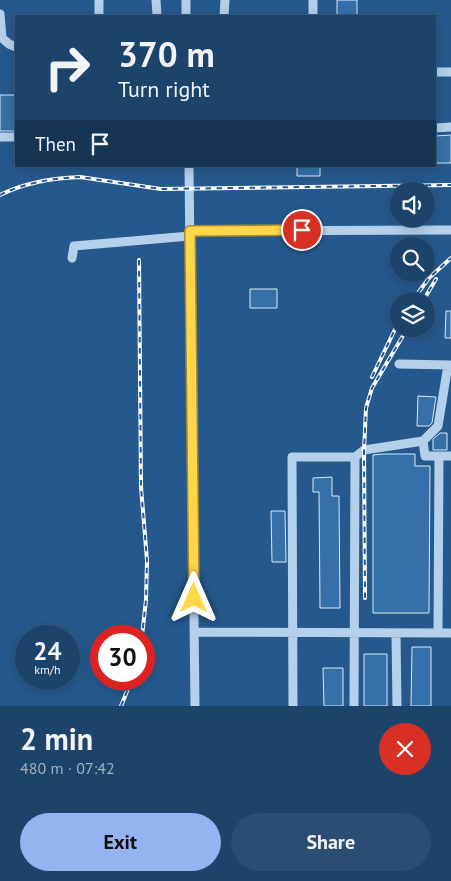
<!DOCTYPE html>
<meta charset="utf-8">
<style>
body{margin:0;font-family:"PT Sans",sans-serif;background:#294e72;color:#f1f3f6;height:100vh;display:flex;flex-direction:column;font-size:19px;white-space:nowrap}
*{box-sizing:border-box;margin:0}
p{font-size:16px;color:#a0b0c1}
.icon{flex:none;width:28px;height:28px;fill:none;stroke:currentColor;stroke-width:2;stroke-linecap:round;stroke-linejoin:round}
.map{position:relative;height:706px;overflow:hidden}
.sheet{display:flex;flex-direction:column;background:#1c436a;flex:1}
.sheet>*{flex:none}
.hud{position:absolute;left:15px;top:15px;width:421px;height:152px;border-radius:0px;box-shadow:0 2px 12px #0003,0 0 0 1px #3a5c7e;background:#1c436a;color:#f1f3f6;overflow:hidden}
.fabs{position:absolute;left:390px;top:182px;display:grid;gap:10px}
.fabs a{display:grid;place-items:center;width:45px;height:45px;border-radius:50%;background:#1c436a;box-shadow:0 2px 12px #0003,0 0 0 1px #3a5c7e;font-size:25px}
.speed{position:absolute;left:15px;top:625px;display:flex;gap:10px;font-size:25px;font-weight:700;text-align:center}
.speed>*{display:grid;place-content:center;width:65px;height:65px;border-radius:50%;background:#1c436a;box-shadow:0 2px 12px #0003,0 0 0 1px #3a5c7e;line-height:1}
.speed small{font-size:12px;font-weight:400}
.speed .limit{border:8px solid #d22;background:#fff;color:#111}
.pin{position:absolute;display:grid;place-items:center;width:42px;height:42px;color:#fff;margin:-21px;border:2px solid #fff;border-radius:50%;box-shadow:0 1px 5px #0007}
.me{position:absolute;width:55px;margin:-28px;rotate:0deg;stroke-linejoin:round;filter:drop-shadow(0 0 4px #0008)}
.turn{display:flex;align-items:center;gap:18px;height:105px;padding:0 20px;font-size:22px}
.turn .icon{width:65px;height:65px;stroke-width:2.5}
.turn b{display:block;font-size:35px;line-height:42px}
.then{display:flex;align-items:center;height:48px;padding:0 20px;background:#0003;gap:10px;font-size:19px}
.round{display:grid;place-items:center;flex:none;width:52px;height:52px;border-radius:26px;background:#294e72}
.head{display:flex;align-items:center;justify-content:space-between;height:85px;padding:0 20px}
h1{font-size:30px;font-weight:800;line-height:38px}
.primary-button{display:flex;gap:10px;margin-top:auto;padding:10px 20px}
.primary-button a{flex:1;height:58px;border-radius:30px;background:#95b2f1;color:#111;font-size:20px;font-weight:800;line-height:58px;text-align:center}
.primary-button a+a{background:#294e72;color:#f1f3f6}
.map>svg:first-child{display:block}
.building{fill:#3670a9;stroke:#d9e9f8}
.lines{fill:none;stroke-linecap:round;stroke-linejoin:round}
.minor{stroke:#b5d0eb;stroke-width:9}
.rail-casing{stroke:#fff;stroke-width:4}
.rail{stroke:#25598d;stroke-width:2;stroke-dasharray:5.5;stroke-linecap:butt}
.route-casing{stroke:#a68a30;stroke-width:12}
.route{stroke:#ffd54a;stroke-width:9}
</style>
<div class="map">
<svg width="451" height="706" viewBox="0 0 451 706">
<rect width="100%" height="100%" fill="#25598d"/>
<!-- building -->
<path class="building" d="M337,0H357V16H337Z
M0,95H16V131H0Z
M451,135V163H435V136Z
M297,166H320V176H297Z
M250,289H277V308H250Z
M446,311H451V338H445Z
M418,396L436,397L432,423L429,426H417Z
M440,433H447V450H433V439Z
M382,454H415V466H430L429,613H373V455Z
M332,477V496H339L340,608H320L319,492H313V478Z
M271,511H285L286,562H272Z
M412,647H431V706H411Z
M364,654H387V706H364Z
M323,668H343V706H324Z"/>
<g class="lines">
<!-- minor -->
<path class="minor" d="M99,0V16
M156,0L157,16
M186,0V16
M0,14L2,38L9,44L16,47
M224,16L225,0
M313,16V0
M435,72H451
M435,128L451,127
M0,137H16
M189,166L195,706
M190,231L451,230
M72,258L74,246L190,236
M399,364L451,365
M423,441L438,426L448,365
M195,632L451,633
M396,633L397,706
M438,633L439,456
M293,706L292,457H355
M354,706L355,457L364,450L423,441L425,456H451"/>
<!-- rail casing -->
<g class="rail-casing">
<path id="rail" d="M0,195C24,183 54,178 80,177L161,189L451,185
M139,260L141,487L147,560L146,600L142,636
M412,301L429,278L451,258
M423,301L436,279
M372,377L399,321
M365,598L364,450L366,408L372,388L407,329
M121,706L132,679"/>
</g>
<!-- rail -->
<use href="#rail" class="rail"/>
</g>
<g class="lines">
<!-- route casing -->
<g class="route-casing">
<path id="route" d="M194,598L190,231L302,230"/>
</g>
<!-- route -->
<use href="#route" class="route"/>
</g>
</svg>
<div class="fabs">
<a><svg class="icon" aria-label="sound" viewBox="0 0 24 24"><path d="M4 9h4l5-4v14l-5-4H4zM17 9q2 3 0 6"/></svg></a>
<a><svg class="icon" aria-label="search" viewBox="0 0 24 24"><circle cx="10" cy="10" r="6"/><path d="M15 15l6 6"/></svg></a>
<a><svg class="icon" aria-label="layers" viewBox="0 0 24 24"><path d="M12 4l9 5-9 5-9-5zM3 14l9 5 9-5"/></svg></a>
</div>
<div class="speed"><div>24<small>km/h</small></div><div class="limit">30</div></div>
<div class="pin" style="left:302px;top:230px;background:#d93025"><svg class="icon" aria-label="arrive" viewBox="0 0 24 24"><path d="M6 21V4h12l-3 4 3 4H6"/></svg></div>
<svg class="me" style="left:194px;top:598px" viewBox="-20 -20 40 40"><path d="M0-17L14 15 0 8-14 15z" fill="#ffd54a" stroke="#fff" stroke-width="4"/></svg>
<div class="hud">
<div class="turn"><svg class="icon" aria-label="right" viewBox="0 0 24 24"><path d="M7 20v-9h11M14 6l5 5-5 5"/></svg><div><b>370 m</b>Turn right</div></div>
<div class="then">Then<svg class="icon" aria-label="arrive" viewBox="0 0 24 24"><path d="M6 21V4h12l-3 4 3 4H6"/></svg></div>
</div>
</div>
<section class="sheet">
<div class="head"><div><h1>2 min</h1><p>480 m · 07:42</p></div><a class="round" style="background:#d93025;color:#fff"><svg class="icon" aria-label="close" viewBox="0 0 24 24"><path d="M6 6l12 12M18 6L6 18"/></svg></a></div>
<div class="primary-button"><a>Exit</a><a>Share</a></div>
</section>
